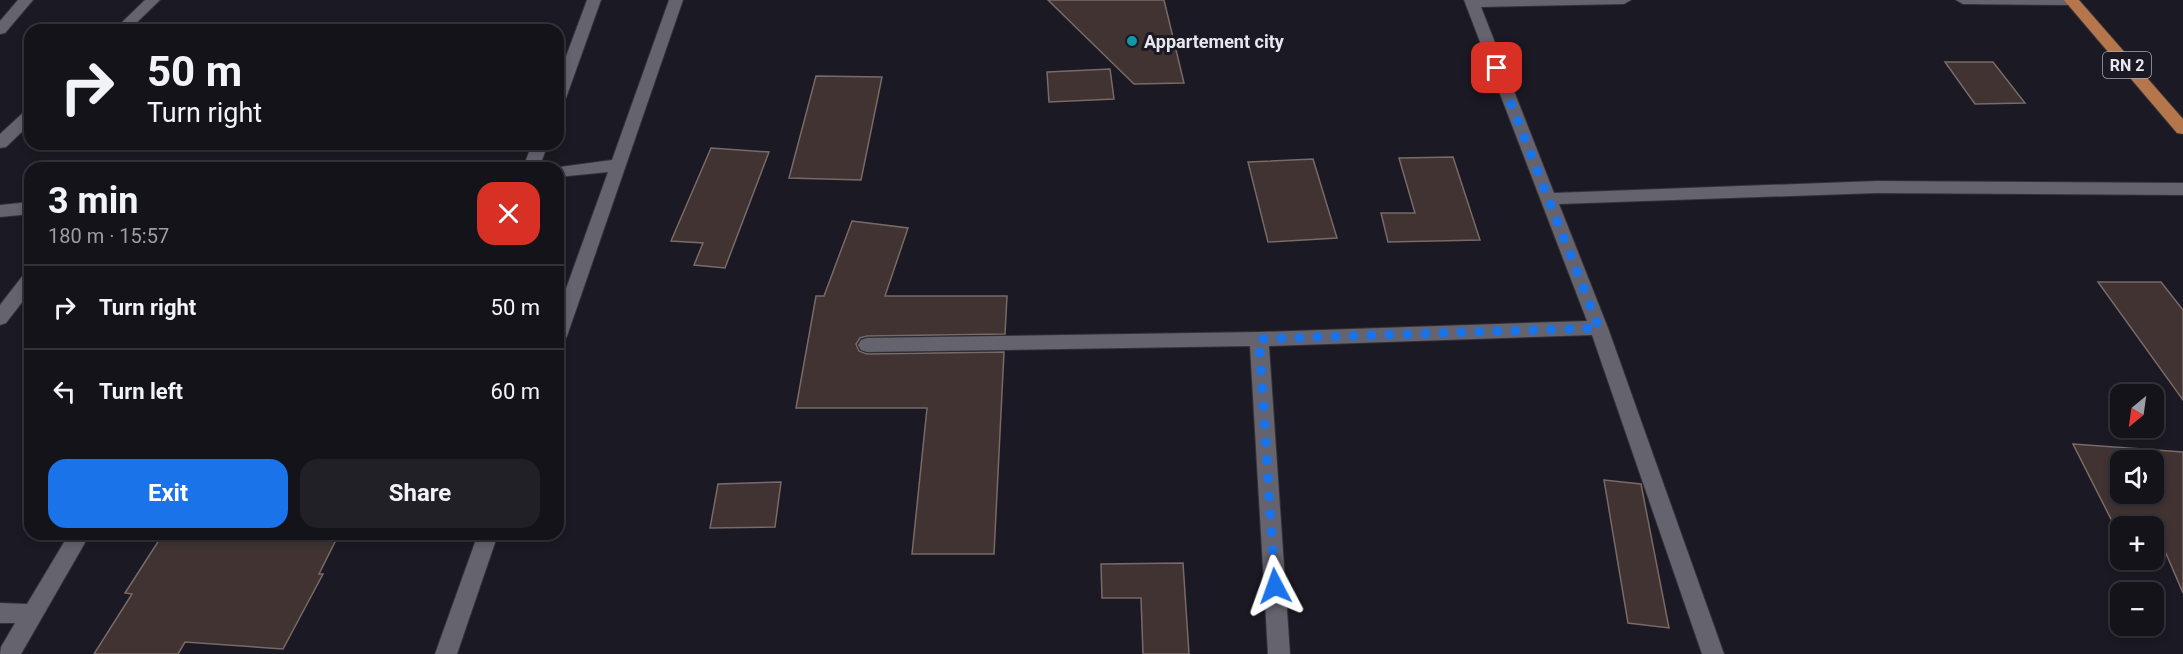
<!DOCTYPE html>
<meta charset="utf-8">
<style>
body{margin:0;font-family:Roboto,sans-serif;background:#212027;color:#f1f3f6;height:100vh;display:flex;flex-direction:column;font-size:22px;white-space:nowrap}
*{box-sizing:border-box;margin:0}
p{font-size:20px;color:#9d9ea2}
.icon{flex:none;width:33px;height:33px;fill:none;stroke:currentColor;stroke-width:2;stroke-linecap:round;stroke-linejoin:round}
.map{position:relative;flex:1;overflow:hidden}
.side{position:absolute;left:24px;top:162px;width:540px;height:378px;display:flex;flex-direction:column;background:#14131a;border-radius:18px;box-shadow:0 3px 9px #0003,0 0 0 2px #333239}
.side>*{flex:none}
.banner{position:absolute;left:24px;top:24px;width:540px;height:126px;border-radius:18px;box-shadow:0 3px 9px #0003,0 0 0 2px #333239;background:#14131a;color:#f1f3f6;overflow:hidden}
.needle{width:39px;rotate:209deg}
.buttons{position:absolute;left:2110px;top:384px;display:grid;gap:12px}
.buttons a{display:grid;place-items:center;width:54px;height:54px;border-radius:12px;background:#14131a;box-shadow:0 3px 9px #0003,0 0 0 2px #333239;font-size:30px}
.pin{position:absolute;display:grid;place-items:center;width:51px;height:51px;color:#fff;margin:-26px;border-radius:12px;box-shadow:0 3px 9px #0006}
.me{position:absolute;width:66px;margin:-33px;rotate:356deg;stroke-linejoin:round;filter:drop-shadow(0 0 4px #0008)}
.turn{display:flex;align-items:center;gap:21px;height:126px;padding:0 24px;font-size:27px}
.turn .icon{width:78px;height:78px;stroke-width:2.5}
.turn b{display:block;font-size:42px;line-height:51px}
.round{display:grid;place-items:center;flex:none;width:63px;height:63px;border-radius:18px;background:#212027}
.overview{display:flex;align-items:center;justify-content:space-between;height:102px;padding:0 24px}
h1{font-size:36px;font-weight:700;line-height:45px}
.button{display:flex;gap:12px;margin-top:auto;padding:12px 24px}
.button a{flex:1;height:69px;border-radius:18px;background:#1a73e8;color:#fff;font-size:24px;font-weight:700;line-height:69px;text-align:center}
.button a+a{background:#212027;color:#f1f3f6}
ul{padding:0;list-style:none}
li{display:flex;align-items:center;gap:18px;height:84px;padding:0 24px;border-top:2px solid #333239}
li div{flex:1}
li b{display:block;font-size:22px}
li em{font-style:normal}
.map>svg:first-child{display:block}
.building{fill:#403331;stroke:#786a67;stroke-width:1.5;fill-rule:evenodd}
.lines{fill:none;stroke-linecap:round;stroke-linejoin:round}
.minor-casing{stroke:#333239;stroke-width:2}
.major-casing{stroke:#333239;stroke-width:2}
.minor{fill:#64636e;fill-rule:evenodd}
.major{fill:#b5764b;fill-rule:evenodd}
.route{stroke:#1a73e8;stroke-width:10;stroke-dasharray:0 18}
.culture-dot{fill:#0f9aa8;stroke:#1b1923;stroke-width:2}
.labels{text-anchor:middle;dominant-baseline:central;stroke-width:6;stroke-linejoin:round;paint-order:stroke}
.shield{fill:#1b1923;stroke:#aaa9b1;stroke-width:1.5}
.shield-label{font-size:16px;font-weight:bold;fill:#e8e7ee}
.poi-label{font-size:18px;font-weight:bold;fill:#e8e7ee;stroke:#1b1923;text-anchor:start}
</style>
<div class="map">
<svg width="2183" height="654" viewBox="0 0 2183 654">
<rect width="100%" height="100%" fill="#1b1923"/>
<!-- building -->
<path class="building" d="M1048,0H1164L1184,83L1134,84Z
M1945,62H1993L2025,103L1975,104Z
M1110,69L1114,99L1049,102L1047,72Z
M816,76L882,77L861,180L789,178Z
M711,148L769,152L725,268L694,265L703,243L671,241Z
M1453,157L1480,240L1388,242L1381,213H1415L1399,158Z
M1313,159L1337,238L1268,242L1248,162Z
M852,221L908,228L885,296H1007L1005,334L867,336L860,338L856,344L859,351L867,354L1004,352L994,554H912L927,408H796L816,296H824Z
M2098,282H2161L2183,310V400Z
M2073,444L2183,452V593L2155,528L2114,525ZM2121,460H2154V494H2121Z
M1604,480L1641,484L1669,628L1628,623Z
M781,482L775,527L710,528L718,484Z
M163,534H339L319,574H323L283,649L185,642L178,654H94L132,594L125,593Z
M1183,563L1189,654H1143L1141,598H1102L1101,564Z"/>
<g class="lines">
<!-- minor casing -->
<g class="minor-casing">
<path id="minor" d="M18,0H33L5,33L0,34V21Z
M145,0H160L129,30H114Z
M587,0H601L566,98L558,103V78Z
M669,0H683L567,336L564,341L558,343V311L608,172L558,177V168H552L612,160Z
M1464,0H1631L1624,4L1481,7L1554,193L1877,181L2183,183V195L1877,193L1559,204L1608,328L1724,654H1702L1592,335L1269,346L1290,654H1268L1250,346L867,352L861,350L858,345L861,340L867,338L1259,332L1587,321Z
M1956,0H2078L2079,1L2072,5L1963,4Z
M30,110V124L6,147L0,148V134L25,111Z
M532,144H548L539,168H523Z
M30,202V214L0,217V205Z
M30,272V292L6,323L0,325V305L24,274Z
M69,534H90L21,654H0L1,647L15,623H0V603L27,604Z
M478,534H498L457,654H435Z"/>
</g>
<!-- major casing -->
<g class="major-casing">
<path id="major" d="M2064,0H2079L2183,119V134L2177,133Z"/>
</g>
<!-- minor -->
<use href="#minor" class="minor"/>
<!-- major -->
<use href="#major" class="major"/>
</g>
<g class="lines">
<!-- route -->
<path class="route" d="M1275,586L1259,339L1599,328L1497,68"/>
</g>
<!-- markers -->
<circle class="culture-dot" cx="1132" cy="41" r="6"/>
<g class="labels">
<!-- shield labels -->
<rect class="shield" x="2103" y="52" width="48" height="26" rx="4.5"/>
<g class="shield-label">
<text x="2127" y="65">RN 2</text>
</g>
<!-- poi labels -->
<g class="poi-label">
<text x="1144" y="41">Appartement city</text>
</g>
</g>
</svg>
<div class="buttons">
<a><svg class="needle" viewBox="-14 -14 28 28"><path d="M0-13l5 13h-10z" fill="#e53935"/><path d="M0 13l5-13h-10z" fill="#9d9ea2"/></svg></a>
<a><svg class="icon" aria-label="sound" viewBox="0 0 24 24"><path d="M4 9h4l5-4v14l-5-4H4zM17 9q2 3 0 6"/></svg></a>
<a>+</a>
<a>−</a>
</div>
<div class="pin" style="left:1497px;top:68px;background:#d93025"><svg class="icon" aria-label="arrive" viewBox="0 0 24 24"><path d="M6 21V4h12l-3 4 3 4H6"/></svg></div>
<svg class="me" style="left:1275px;top:586px" viewBox="-20 -20 40 40"><path d="M0-17L14 15 0 8-14 15z" fill="#1a73e8" stroke="#fff" stroke-width="4"/></svg>
<div class="banner">
<div class="turn"><svg class="icon" aria-label="right" viewBox="0 0 24 24"><path d="M7 20v-9h11M14 6l5 5-5 5"/></svg><div><b>50 m</b>Turn right</div></div>
</div>
<section class="side">
<div class="overview"><div><h1>3 min</h1><p>180 m · 15:57</p></div><a class="round" style="background:#d93025;color:#fff"><svg class="icon" aria-label="close" viewBox="0 0 24 24"><path d="M6 6l12 12M18 6L6 18"/></svg></a></div>
<ul>
<li><svg class="icon" aria-label="right" viewBox="0 0 24 24"><path d="M7 20v-9h11M14 6l5 5-5 5"/></svg><div><b>Turn right</b></div><em>50 m</em></li>
<li><svg class="icon" aria-label="left" viewBox="0 0 24 24"><path d="M17 20v-9H6M10 6l-5 5 5 5"/></svg><div><b>Turn left</b></div><em>60 m</em></li>
</ul>
<div class="button"><a>Exit</a><a>Share</a></div>
</section>
</div>
